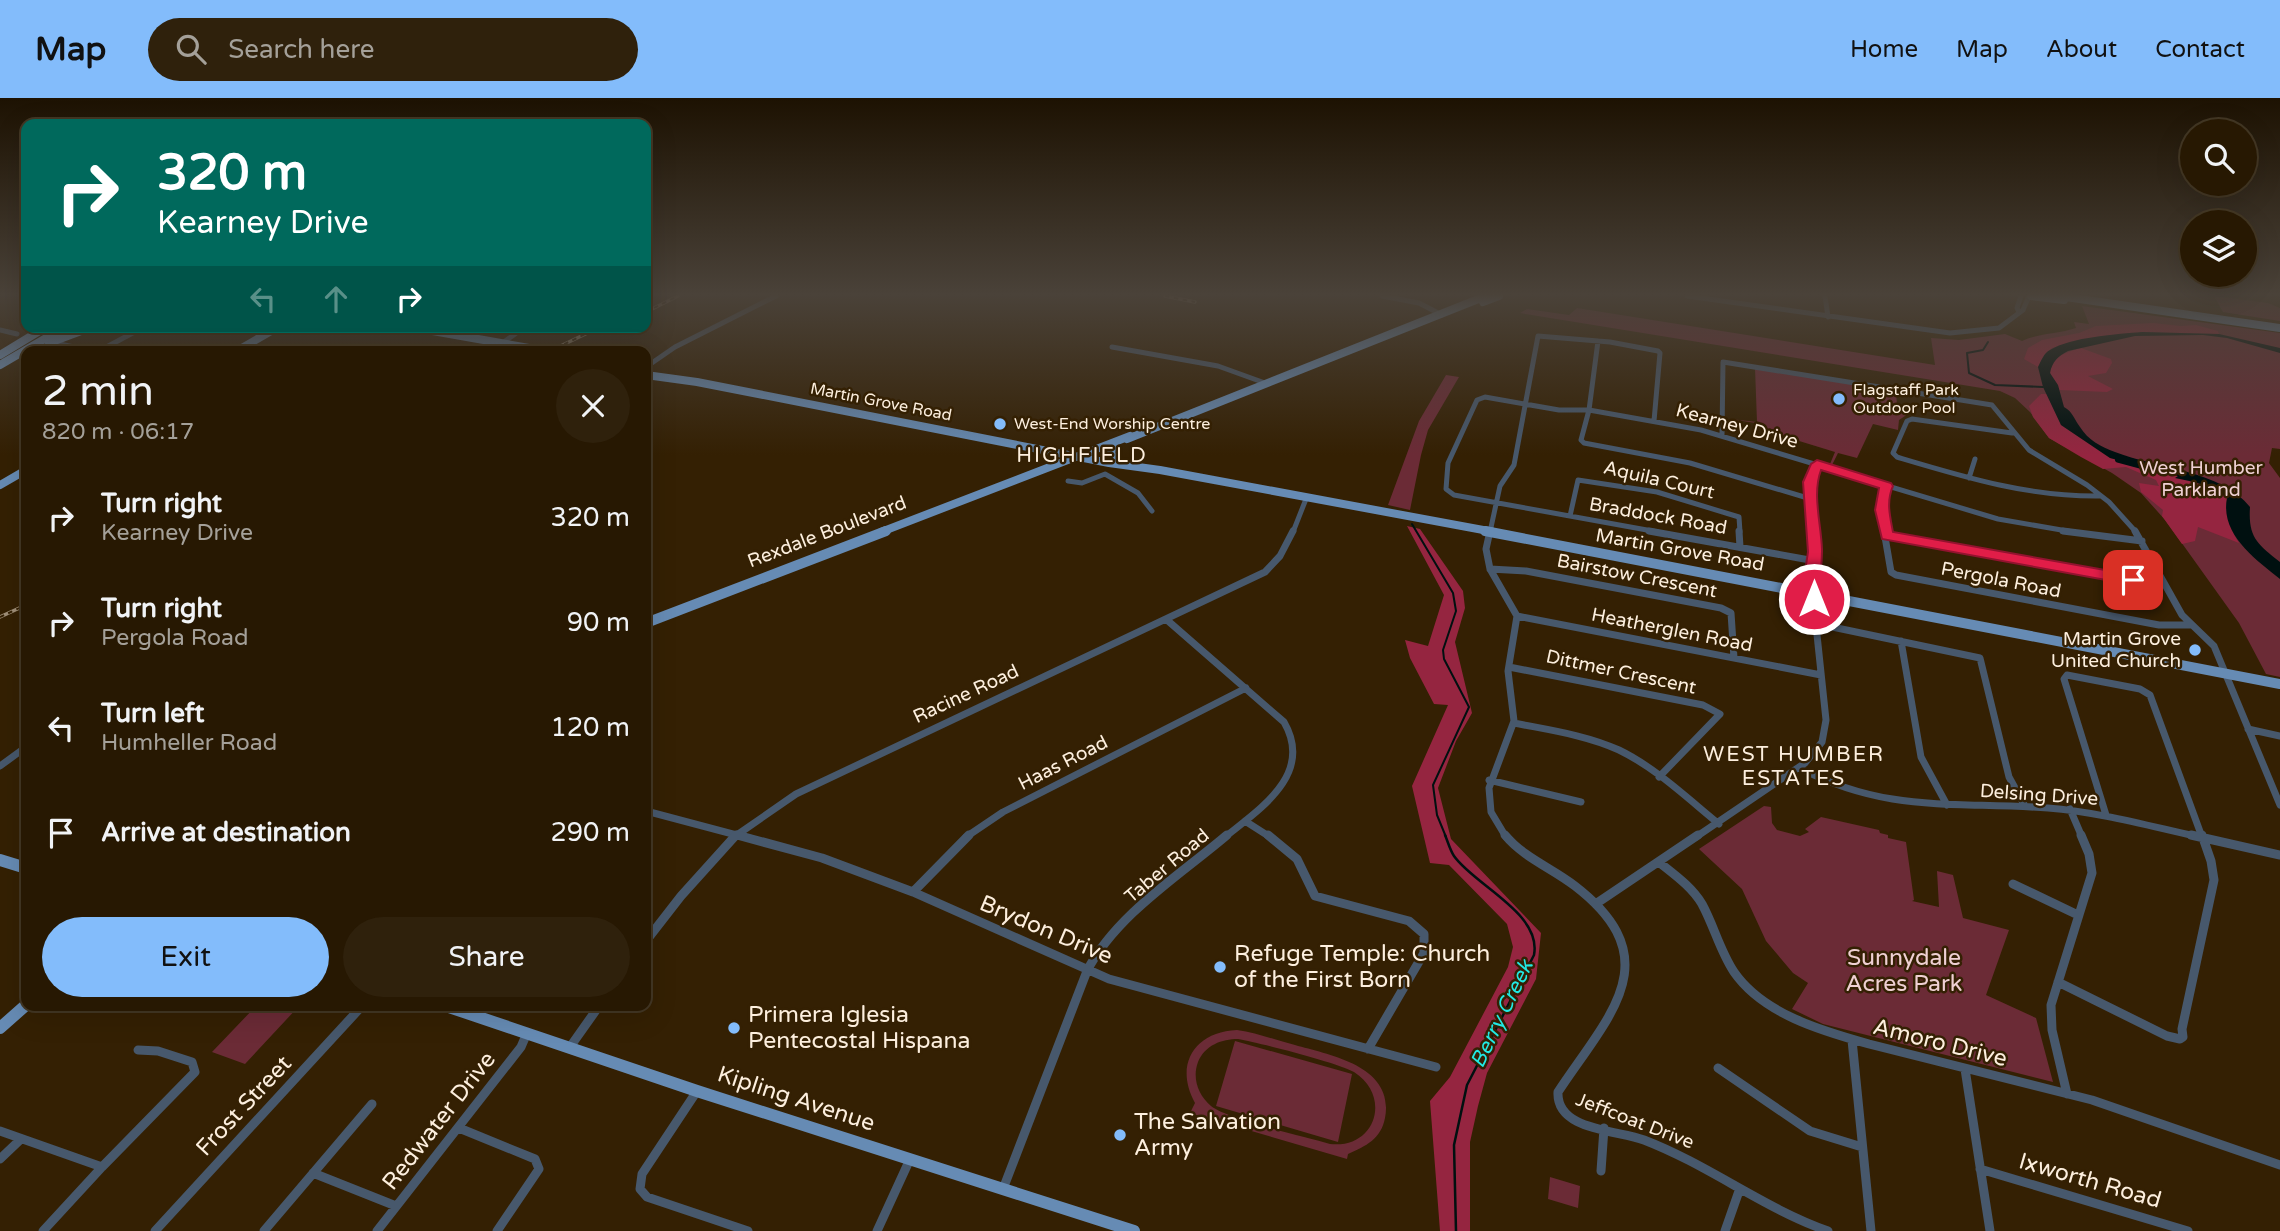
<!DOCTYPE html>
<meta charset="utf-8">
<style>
body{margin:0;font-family:"Varela Round",sans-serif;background:#2f210c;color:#f1f3f6;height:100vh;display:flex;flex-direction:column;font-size:26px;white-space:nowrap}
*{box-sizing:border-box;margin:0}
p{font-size:23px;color:#a4a099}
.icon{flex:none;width:38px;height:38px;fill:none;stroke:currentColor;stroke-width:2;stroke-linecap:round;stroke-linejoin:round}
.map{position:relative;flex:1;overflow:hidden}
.drawer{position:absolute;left:21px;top:248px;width:630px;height:665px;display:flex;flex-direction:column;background:#271802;border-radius:14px;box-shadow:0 7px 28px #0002,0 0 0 2px #433724}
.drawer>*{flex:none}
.banner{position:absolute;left:21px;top:21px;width:630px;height:214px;border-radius:14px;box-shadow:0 7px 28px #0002,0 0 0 2px #433724;background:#00695c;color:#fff;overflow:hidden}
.fabs{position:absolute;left:2180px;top:21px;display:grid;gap:14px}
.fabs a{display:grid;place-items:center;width:77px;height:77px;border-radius:50%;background:#271802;box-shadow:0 7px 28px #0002,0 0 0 2px #433724;font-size:35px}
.pin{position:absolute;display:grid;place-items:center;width:60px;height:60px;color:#fff;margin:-30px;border-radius:14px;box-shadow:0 4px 10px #0006}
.me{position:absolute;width:77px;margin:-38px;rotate:0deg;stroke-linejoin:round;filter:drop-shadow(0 0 5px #0008)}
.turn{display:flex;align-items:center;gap:24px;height:147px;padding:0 21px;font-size:32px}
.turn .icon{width:91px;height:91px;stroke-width:2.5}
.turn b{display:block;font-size:49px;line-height:60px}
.lanes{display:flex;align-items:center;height:66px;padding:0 21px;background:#0003;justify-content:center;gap:35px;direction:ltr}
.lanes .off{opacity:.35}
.round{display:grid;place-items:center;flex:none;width:74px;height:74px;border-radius:37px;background:#2f210c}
.headline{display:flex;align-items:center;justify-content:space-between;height:119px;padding:0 21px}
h1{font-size:42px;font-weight:600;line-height:52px}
.cta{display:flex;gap:14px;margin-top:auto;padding:14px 21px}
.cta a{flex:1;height:80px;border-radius:42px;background:#83bcfb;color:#111;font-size:28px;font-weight:600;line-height:80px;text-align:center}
.cta a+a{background:#2f210c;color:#f1f3f6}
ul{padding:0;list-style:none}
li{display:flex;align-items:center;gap:21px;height:105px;padding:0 21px}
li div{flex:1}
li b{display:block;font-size:26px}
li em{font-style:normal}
header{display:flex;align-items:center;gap:42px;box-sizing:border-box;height:98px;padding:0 35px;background:#83bcfb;color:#111}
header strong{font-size:33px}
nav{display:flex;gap:38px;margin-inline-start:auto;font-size:24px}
.search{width:490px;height:63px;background:#2f210c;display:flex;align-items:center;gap:18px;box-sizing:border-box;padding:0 24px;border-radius:38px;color:#a4a099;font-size:26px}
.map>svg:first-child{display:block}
.green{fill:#6b2b36;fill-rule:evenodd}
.forest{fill:#952540}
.water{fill:#001010}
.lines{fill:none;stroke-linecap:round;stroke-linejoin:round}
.stream-far1{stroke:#001010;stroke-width:2}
.stream{stroke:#001010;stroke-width:2.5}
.river{stroke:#001010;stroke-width:8}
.minor-far2{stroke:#47586c;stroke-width:5}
.minor-far1{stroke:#47586c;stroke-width:7}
.minor{stroke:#47586c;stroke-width:9}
.major-far2{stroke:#668bb4;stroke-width:8}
.major-far1{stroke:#668bb4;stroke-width:10}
.major{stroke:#668bb4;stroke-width:12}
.highway{stroke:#739fd1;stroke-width:8}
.rail-casing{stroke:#9f8e77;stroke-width:3.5}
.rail{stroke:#342003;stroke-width:2;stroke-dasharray:4.5;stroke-linecap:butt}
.route{fill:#e11d48;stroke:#92132f;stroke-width:2}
.poi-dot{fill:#83bcfb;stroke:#342003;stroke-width:2.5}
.labels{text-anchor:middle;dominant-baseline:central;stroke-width:5;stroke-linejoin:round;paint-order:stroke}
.far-poi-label{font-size:16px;fill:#fdefde;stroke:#342003;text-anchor:start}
.far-street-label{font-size:16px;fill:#fdefde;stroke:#342003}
.street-label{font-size:19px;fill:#fdefde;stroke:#342003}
.park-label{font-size:19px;fill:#efd0d3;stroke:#342003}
.poi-label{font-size:19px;fill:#fdefde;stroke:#342003;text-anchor:end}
.neighbourhood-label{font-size:21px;letter-spacing:2px;fill:#fdefde;stroke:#342003}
.water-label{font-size:21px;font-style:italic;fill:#21eae4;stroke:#342003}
.near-street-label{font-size:23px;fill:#fdefde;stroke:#342003}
.near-poi-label{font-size:23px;fill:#fdefde;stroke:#342003;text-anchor:start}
.near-park-label{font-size:23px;fill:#efd0d3;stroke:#342003}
</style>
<header>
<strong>Map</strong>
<div class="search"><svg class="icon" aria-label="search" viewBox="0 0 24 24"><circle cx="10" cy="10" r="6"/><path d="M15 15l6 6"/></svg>Search here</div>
<nav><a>Home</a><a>Map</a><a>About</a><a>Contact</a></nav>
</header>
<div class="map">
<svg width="2280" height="1133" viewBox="0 0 2280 1133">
<rect width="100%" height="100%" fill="#342003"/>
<!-- green -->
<path class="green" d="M2214,198L2268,205L2280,210V223L2223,214Z
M2082,208L2280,235V351L2272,350L2269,365L2280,380V579L2266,576L2239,525L2166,423L2141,395L2112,375L2049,340L2030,314L2015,300L2000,293L1520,215L1527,211L1569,217L1577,210L1935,267L1931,240L1959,242L2005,236L2022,243C2039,235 2058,236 2076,230L2074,224L2089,226Z
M1755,270L1896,294L1897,307L1908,316L1899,322L1898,332L1873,326L1857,360L1838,355L1832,367L1830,366L1835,354L1757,330L1756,325L1730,321L1757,324Z
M1446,277L1459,279L1428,332L1421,357L1410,412L1388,407L1419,323Z
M1764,708L1771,709L1772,725L1777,732L1800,738L1809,734L1805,731L1821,719L1879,732L1880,735L1888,737V740L1906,744L1914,802L1912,803L1939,809L1937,773L1953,777L1963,820L2009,832L1986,897L2036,920L2053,984L1823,926L1792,911L1808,885L1793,875L1766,843L1742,791L1699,751Z
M256,908H299L245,966L212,954Z
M1237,932C1257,935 1276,942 1295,947C1330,957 1395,968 1385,1020C1381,1041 1366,1048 1348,1056L1347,1061L1190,1015L1195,1005C1174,967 1194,934 1237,932ZM1238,941C1260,945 1336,964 1354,974C1392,998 1376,1051 1330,1046C1304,1038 1229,1022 1211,1008C1198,997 1192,980 1198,964C1205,947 1222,941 1238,941Z
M1235,943L1352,976L1338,1044L1216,1008Z
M1550,1079L1580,1088L1578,1110L1548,1101Z"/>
<!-- forest -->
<path class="forest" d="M2153,225L2181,228L2196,227L2218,233L2219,236L2142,234L2095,239L2052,250L2045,256L2038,269L2024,261L2028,250L2042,242L2079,235L2096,228Z
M2081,250L2111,261L2112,265L2106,275L2088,278L2113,291L2107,294L2059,292C2057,287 2053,283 2051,277C2046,260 2069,253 2081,250Z
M2041,296H2047L2061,327L2110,360L2179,378L2176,380C2196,384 2211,388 2227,400C2224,414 2231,433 2239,445L2198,429L2195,443L2182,446L2162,418L2163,412L2141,394L2139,385L2159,388L2156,382L2126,369L2103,371L2081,359L2049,340L2033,319L2029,308Z
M1407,428L1420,431L1463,493L1465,510L1455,544L1472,615L1456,643L1438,690L1451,741L1541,835L1536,881L1487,975L1478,1008L1470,1044V1133H1440L1430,1003L1450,979L1508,869L1513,849L1507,826L1449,767L1430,765L1412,688L1448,607L1434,606L1410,560L1405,542L1428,548L1444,497Z"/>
<!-- water -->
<path class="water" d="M2142,234L2219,236L2280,250V255L2227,240L2203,237L2135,238L2068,253C2058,258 2052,264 2050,275L2058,287L2064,309C2073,314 2074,321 2080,329C2088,342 2101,349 2115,354C2155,370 2223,373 2250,409C2248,439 2257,446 2280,464V481C2255,461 2220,436 2227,400C2211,387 2195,384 2175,380L2178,378L2110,360L2061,327L2043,289L2038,269C2041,263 2044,255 2050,252C2071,239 2118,236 2142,234Z"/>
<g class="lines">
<!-- stream-far1 -->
<path class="stream-far1" d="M1988,244L1983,252L1967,255L1969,275L1995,287L2043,289
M1412,426L1453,495L1456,513L1443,552L1444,561L1469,609L1433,687L1437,717L1446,739"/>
<!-- stream -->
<path class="stream" d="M1445,737C1448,744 1450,752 1454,758C1474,787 1542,815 1534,857L1467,987L1454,1047L1456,1133"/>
<!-- river -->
<path class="river" d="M2119,361L2160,372"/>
<!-- minor-far2 -->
<path class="minor-far2" d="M1382,198L1419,205L1442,217
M1687,198L1950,235L1999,230L2023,212L2029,198
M1825,198L1828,219
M2019,214L2017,210L2021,198
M0,232L17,236
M1598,243L1589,312L1581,342L1584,345L1690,365L1811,401
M60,246L97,254
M501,246L525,229
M1112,249L1218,268L1265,285
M97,254L144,229
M646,269L675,249L776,198
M2012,335L1912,321L1907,323L1893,355L1897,359C1964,379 2029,399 2100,398
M1722,337L1723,264L1992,307L2029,352L2087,387L2109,404L2136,434
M1969,380L1975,361
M1068,383L1082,385L1105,376L1138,395L1152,413
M1570,418L1578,382L1657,394L1739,419L1740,434
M1293,434L1306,401
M1490,434L1500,388L1514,367L1538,238L1610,244L1658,253L1660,255L1654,323
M1658,434L1454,397L1446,391L1448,365L1477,302L1485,299L1559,312H1589L1701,332L1998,421L2073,434
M1814,434L1810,384L1817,366
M1884,434L1882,407L1886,388"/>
<!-- minor-far1 -->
<path class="minor-far1" d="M1490,433L1486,451L1490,471L1517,518L1508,573L1514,623L1489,690L1491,714L1506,739
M1649,433L1815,463
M1739,433L1740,449
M1884,433L1891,474L1896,477L2159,527H2192
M2063,433L2142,443
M2135,433L2182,517L2214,548L2280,707
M1887,437L2164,486
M1490,471L1526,473L1721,510L1731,515L1734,560
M1517,518L1821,577
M1167,522L1284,624C1314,676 1261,710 1225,739
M1818,526L1980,560L2009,679L2025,708
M1901,543L1921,659L1947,707
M1509,569L1703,607L1720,616L1659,679
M1514,625C1549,632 1586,637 1619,652C1656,670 1687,700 1719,726
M2248,631L2280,638
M0,668L26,649
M1799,670C1889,716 1953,703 2048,710C2099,714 2149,728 2199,739
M1489,682L1581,704
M2070,711L2082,739
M646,713L744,739
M2106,717L2064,581L2067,577L2140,591L2150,597L2202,739
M1245,723L1270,739
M734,739L796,696L1265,474L1280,458L1293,433
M966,739L1003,714L1246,590
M1696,739L1805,665L1822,644L1826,622L1811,480L1815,454L1813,433"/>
<!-- minor -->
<path class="minor" d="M737,737L822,760L913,794L1109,881L1436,969
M1268,737L1297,761L1315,798L1409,823L1424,836V855L1368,951
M1505,737C1524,760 1552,770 1575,788C1671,862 1608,918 1558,994C1556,1033 1618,1032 1644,1042C1709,1067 1763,1110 1828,1133
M2191,737L2280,757
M1660,765C1675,777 1692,789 1702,806C1714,828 1720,853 1734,874C1763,916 1822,933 1869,946L2092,1002L2280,1067
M2013,786L2078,817
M913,794L969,737
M1597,805L1698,737
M646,843L681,798L736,737
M2058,884L2167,938L2180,941L2183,939L2182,931L2214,782L2211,763L2202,737
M1852,942L1871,1133
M570,949L599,908
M1718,970L1810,1033L1862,1049
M1965,971L1990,1133
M697,993L642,1076L640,1091L647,1099L748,1133
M2067,996L2052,932L2051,907L2092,775L2089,756L2081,737
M459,1030L535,1061L539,1071L497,1133
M0,1033L102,1069L43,1133
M0,1061L21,1041
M102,1069L195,974L192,964L158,953L138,952
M1980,1071L2188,1133
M1601,1073L1604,1030
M313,1075L396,1108
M1003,1091L1087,873C1116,817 1180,777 1227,737
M155,1133L362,908
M264,1133L372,1006
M377,1133L521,949L527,935
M877,1133L910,1061
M1725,1133L1739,1093"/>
<!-- major-far2 -->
<path class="major-far2" d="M2031,198L2064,202
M2059,198L2280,230
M1483,204L1499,198
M410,229L552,254
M235,254L278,229
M646,277L697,284L1109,365L1160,372L1494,434
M1127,341L1486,198
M1114,347L1111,355L1119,365
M0,387L26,372
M881,434L1130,338"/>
<!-- major-far1 -->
<path class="major-far1" d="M1485,433L2280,586
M646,525L886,433"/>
<!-- major -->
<path class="major" d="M0,762L26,770
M446,908L697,993L1134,1133
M0,930L26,907"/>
<!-- highway -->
<path class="highway" d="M49,245L92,229
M0,257L46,229
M0,267L65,229"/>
<!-- rail casing -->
<g class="rail-casing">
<path id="rail" d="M1165,198L1195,204
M646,214L678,198
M548,254L600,229
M0,519L26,507"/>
</g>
<!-- rail -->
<use href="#rail" class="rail"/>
</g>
<!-- sky -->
<linearGradient id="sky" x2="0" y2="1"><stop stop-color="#1d1202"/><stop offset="0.55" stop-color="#4a4239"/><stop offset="1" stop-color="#4a4239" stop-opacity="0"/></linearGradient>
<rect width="2280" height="357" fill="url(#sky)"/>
<!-- route -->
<path class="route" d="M1817,362L1891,385L1893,388C1886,404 1890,418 1893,434L2133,477L2140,482L2133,487L1882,441L1875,412L1879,390L1821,372C1812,396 1821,425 1822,451C1822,469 1819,482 1822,501L1820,505H1809L1804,480L1808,454L1803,384L1811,366Z"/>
<!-- markers -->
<g class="poi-dot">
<circle cx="1839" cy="301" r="7"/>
<circle cx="1000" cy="326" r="7"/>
<circle cx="2195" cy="552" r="7"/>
<circle cx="1220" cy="869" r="7"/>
<circle cx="734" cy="930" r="7"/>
<circle cx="1120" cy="1037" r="7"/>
</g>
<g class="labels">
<!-- far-poi labels -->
<g class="far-poi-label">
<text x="1853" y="292">Flagstaff Park<tspan x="1853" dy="18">Outdoor Pool</tspan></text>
<text x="1014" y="326">West-End Worship Centre</text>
</g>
<!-- far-street labels -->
<g class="far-street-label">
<text transform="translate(881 304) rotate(11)">Martin Grove Road</text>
</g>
<!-- street labels -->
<g class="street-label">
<text transform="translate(1737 328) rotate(15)">Kearney Drive</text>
<text transform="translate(1659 382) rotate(13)">Aquila Court</text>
<text transform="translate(1658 418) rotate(10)">Braddock Road</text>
<text transform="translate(827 434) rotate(-21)">Rexdale Boulevard</text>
<text transform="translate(1680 452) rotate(10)">Martin Grove Road</text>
<text transform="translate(1637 478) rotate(11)">Bairstow Crescent</text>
<text transform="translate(2001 482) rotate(11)">Pergola Road</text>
<text transform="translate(1672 532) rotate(11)">Heatherglen Road</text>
<text transform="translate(1621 574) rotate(12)">Dittmer Crescent</text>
<text transform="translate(966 596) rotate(-25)">Racine Road</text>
<text transform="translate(1063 665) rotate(-27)">Haas Road</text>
<text transform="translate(2039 697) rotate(4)">Delsing Drive</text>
<text transform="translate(1167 768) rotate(-40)">Taber Road</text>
<text transform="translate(1635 1023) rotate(21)">Jeffcoat Drive</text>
</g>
<!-- park labels -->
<g class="park-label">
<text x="2201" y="370">West Humber<tspan x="2201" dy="22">Parkland</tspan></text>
</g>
<!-- poi labels -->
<g class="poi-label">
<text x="2181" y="541">Martin Grove<tspan x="2181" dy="22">United Church</tspan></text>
</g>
<!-- neighbourhood labels -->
<g class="neighbourhood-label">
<text x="1082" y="357">HIGHFIELD</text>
<text x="1794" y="656">WEST HUMBER<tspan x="1794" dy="24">ESTATES</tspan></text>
</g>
<!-- water labels -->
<g class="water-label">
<text transform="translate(1502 916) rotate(-64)">Berry Creek</text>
</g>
<!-- near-street labels -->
<g class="near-street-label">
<text transform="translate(1046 832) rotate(23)">Brydon Drive</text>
<text transform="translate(1940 945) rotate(14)">Amoro Drive</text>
<text transform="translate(796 1001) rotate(18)">Kipling Avenue</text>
<text transform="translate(244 1008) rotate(-47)">Frost Street</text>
<text transform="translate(439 1023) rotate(-52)">Redwater Drive</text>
<text transform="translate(2090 1083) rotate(16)">Ixworth Road</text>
</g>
<!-- near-poi labels -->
<g class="near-poi-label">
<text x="1234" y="856">Refuge Temple: Church<tspan x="1234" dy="26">of the First Born</tspan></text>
<text x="748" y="917">Primera Iglesia<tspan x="748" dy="26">Pentecostal Hispana</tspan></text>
<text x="1134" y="1024">The Salvation<tspan x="1134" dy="26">Army</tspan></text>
</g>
<!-- near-park labels -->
<g class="near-park-label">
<text x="1904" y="860">Sunnydale<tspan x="1904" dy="26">Acres Park</tspan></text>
</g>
</g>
</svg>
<div class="fabs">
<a><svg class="icon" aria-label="search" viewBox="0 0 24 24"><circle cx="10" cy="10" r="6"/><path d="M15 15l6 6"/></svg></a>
<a><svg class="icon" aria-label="layers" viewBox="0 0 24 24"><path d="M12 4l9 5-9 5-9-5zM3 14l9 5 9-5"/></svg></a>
</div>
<div class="pin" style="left:2133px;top:482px;background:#d93025"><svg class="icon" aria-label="arrive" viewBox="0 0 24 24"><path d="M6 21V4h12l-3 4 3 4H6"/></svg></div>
<svg class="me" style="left:1814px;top:501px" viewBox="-20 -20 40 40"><circle r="17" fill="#e11d48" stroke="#fff" stroke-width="3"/><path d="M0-11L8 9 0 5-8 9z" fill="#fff"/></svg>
<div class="banner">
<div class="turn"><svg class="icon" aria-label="right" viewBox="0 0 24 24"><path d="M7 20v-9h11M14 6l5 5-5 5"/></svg><div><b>320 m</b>Kearney Drive</div></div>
<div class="lanes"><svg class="icon off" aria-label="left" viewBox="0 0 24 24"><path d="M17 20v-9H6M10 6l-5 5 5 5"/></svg><svg class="icon off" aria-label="ahead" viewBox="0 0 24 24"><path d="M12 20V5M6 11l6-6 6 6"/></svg><svg class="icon" aria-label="right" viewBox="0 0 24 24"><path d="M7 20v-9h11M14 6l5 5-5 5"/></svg></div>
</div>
<section class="drawer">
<div class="headline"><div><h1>2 min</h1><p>820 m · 06:17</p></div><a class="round"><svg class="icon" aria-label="close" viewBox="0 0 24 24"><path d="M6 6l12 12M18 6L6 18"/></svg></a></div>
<ul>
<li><svg class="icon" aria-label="right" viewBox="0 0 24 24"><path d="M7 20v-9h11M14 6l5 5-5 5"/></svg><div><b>Turn right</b><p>Kearney Drive</p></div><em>320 m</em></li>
<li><svg class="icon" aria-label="right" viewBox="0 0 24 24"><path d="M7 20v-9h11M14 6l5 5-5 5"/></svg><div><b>Turn right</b><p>Pergola Road</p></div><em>90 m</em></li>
<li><svg class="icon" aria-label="left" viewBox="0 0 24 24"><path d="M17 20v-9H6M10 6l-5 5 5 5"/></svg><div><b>Turn left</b><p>Humheller Road</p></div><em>120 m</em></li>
<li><svg class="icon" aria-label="arrive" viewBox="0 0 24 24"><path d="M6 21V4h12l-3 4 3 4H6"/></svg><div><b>Arrive at destination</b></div><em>290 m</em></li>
</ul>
<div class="cta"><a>Exit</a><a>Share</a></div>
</section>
</div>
